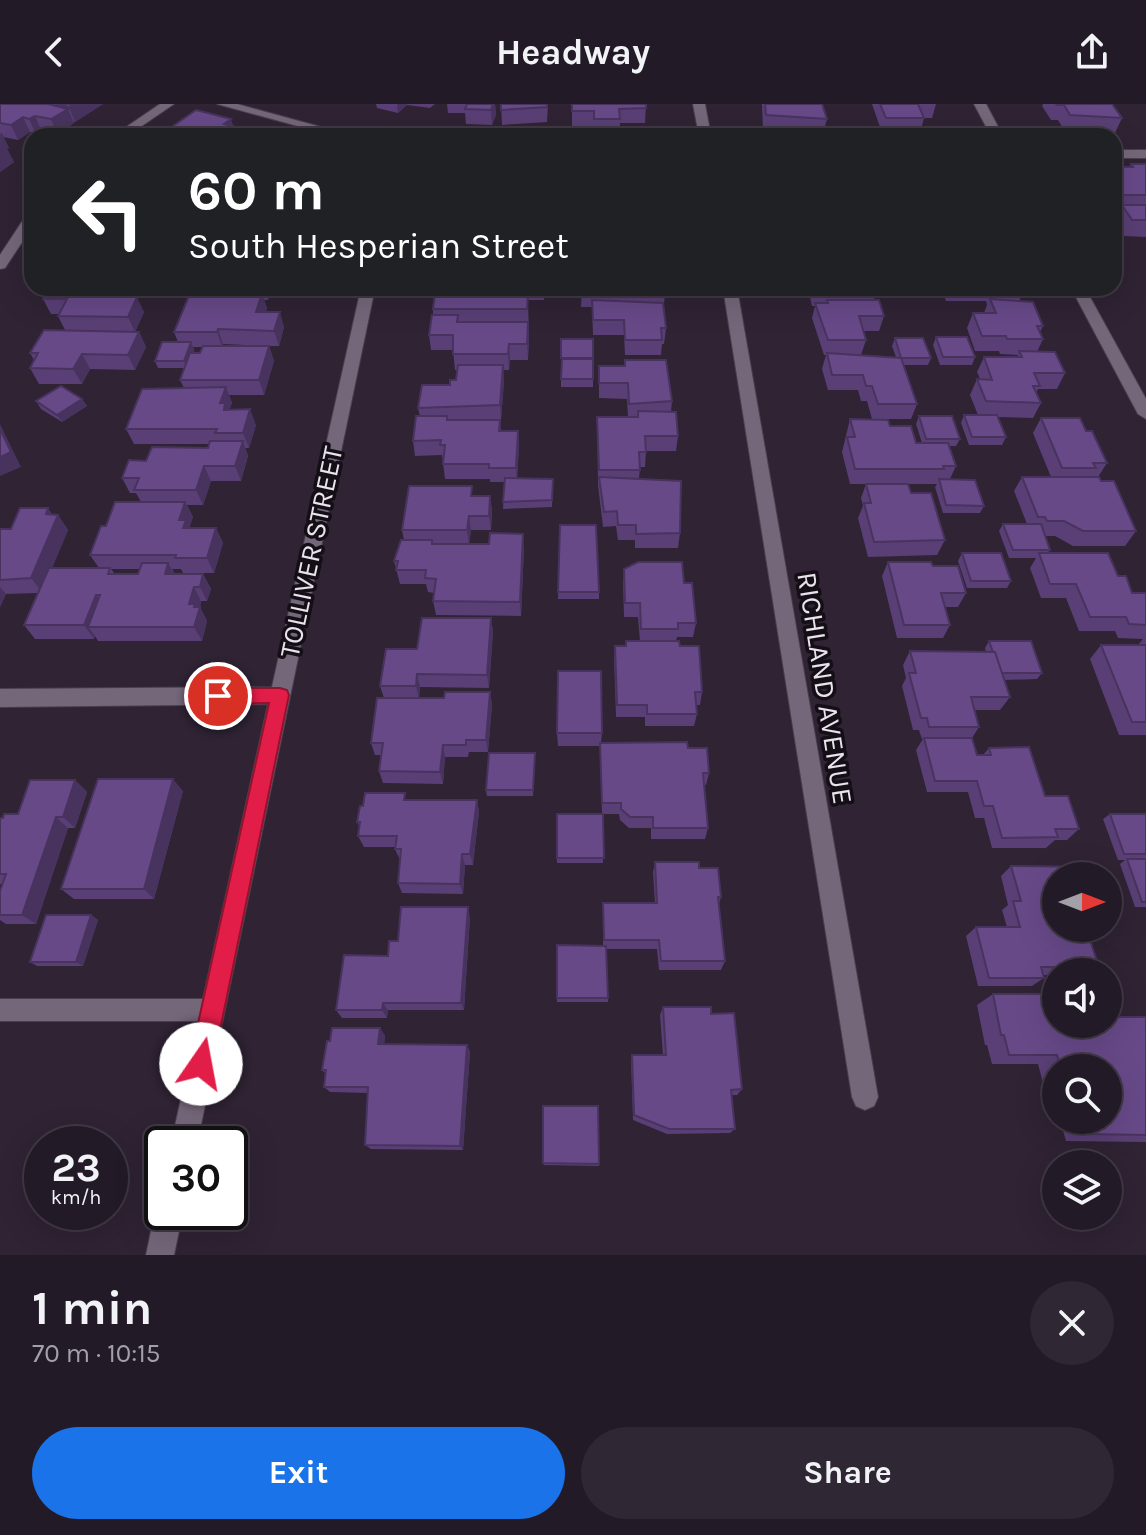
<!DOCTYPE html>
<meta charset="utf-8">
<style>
body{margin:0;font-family:Karla,sans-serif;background:#2f2733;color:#f1f3f6;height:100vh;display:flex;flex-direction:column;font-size:30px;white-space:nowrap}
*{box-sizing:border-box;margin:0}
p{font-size:26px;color:#a3a1a7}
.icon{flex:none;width:44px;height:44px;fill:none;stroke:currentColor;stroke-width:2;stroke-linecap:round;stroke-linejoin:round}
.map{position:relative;height:1151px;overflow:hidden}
.side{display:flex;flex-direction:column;background:#231a27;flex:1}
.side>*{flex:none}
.guide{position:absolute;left:24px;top:24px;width:1098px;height:168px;border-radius:24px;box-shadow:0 8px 32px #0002,0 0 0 2px #403844;background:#202124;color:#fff;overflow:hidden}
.needle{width:52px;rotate:90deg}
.controls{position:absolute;left:1042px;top:758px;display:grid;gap:16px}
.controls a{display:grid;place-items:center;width:80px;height:80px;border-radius:50%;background:#231a27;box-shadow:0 8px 32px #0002,0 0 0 2px #403844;font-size:40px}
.speed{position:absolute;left:24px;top:1022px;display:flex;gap:16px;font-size:40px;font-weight:700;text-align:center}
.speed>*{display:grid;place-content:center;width:104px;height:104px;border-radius:50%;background:#231a27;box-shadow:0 8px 32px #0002,0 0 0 2px #403844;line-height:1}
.speed small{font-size:20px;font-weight:400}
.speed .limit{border:4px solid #111;border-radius:12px;background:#fff;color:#111}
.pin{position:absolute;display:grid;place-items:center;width:68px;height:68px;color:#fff;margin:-34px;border:4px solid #fff;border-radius:50%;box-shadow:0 2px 8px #0007}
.me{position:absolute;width:88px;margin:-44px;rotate:12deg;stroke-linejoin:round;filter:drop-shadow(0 0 6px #0008)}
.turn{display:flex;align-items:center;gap:28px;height:168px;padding:0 32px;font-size:36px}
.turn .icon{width:104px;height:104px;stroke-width:2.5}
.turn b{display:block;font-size:56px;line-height:68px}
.round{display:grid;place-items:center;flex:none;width:84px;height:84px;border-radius:42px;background:#2f2733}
.overview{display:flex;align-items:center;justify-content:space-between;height:136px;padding:0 32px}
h1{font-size:48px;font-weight:700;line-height:60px}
.button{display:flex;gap:16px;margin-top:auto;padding:16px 32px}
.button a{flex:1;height:92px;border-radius:48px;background:#1a73e8;color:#fff;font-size:32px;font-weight:700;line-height:92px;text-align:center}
.button a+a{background:#2f2733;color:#f1f3f6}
header{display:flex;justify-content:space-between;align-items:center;height:104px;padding:0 32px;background:#231a27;font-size:36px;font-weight:700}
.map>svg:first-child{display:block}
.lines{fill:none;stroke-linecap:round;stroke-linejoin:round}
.lane-casing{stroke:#4a3f4d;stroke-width:2}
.street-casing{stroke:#4a3f4d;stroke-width:2}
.lane{fill:#75677a;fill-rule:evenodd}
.street{fill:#75677a;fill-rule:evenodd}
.wall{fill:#593f75;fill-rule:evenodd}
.shaded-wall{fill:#48335f}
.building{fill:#674988;stroke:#48335f;stroke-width:2}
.route{fill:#e11d48;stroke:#92132f;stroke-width:2}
.labels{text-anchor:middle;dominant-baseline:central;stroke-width:7;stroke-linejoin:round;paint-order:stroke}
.street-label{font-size:28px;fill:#eae2ed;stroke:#140f16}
</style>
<header><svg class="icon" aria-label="back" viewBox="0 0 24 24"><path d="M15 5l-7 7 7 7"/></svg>Headway<svg class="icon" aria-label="share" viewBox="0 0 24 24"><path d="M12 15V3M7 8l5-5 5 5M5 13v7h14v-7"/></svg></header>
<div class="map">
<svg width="1146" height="1151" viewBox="0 0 1146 1151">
<rect width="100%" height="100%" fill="#2f2334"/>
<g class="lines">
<!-- lane casing -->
<g class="lane-casing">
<path id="lane" d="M0,895H212L220,898L223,906L220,914L212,917H0Z"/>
</g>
<!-- street casing -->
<g class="street-casing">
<path id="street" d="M160,0H174L127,32H113Z
M217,0H237L354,32H334Z
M693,0H705L711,32H699Z
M974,0H986L1003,32H991Z
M1114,46H1146V54H1114Z
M32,109V123L5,164L0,165V151L27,110Z
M361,184H375L197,1040H171L268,600L0,603V585L272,583Z
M723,184H737L878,993L874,1002L865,1006L856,1002L852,993Z
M1071,184H1085L1146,295V315L1138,310Z
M162,1097V1108H183L174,1151H146L155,1108Z"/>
</g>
<!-- lane -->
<use href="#lane" class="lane"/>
<!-- street -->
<use href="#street" class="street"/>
</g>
<!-- wall -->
<path class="wall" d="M0,0H103L75,18H73L74,19L57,30L41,26L36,30L30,28L18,36L3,33L9,44L7,45L14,58L0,68Z
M376,0H435L430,4L407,1L398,9L377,4Z
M447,0H495L496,11L492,21L466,20L465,9H448Z
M501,0H548L547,18L502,21Z
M570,0H646L645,19H620L619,30H594L593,22H572V1Z
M762,0H822L827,15L823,29L763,26Z
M872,0H936L932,14H924L920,29H882Z
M1043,0H1112L1122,14L1115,29L1064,26L1058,16H1051L1042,2Z
M233,22L239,32H173L170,24Z
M1131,60H1146V133L1124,132L1115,116L1120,106H1114V63H1129Z
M125,184L129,192L144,208L135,228H139L146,243L135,266L90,265L82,280H39L30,264L34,256L30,249L65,226L58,212L59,210H51L43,195Z
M199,184H272L268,196H264L267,204L266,208L284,223L279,242H269L274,257L264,291H229L232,299L229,306L256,321L249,344H245L248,352L241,377H211L203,401H187L193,413L189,424H216L223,439L214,469H183L181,465H172L175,470H203L211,485L207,497H201L200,503L207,517L202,537H98L95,532L94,535H35L24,521L38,489L6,490L0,503V425H11L52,411H58L68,426L52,464H99L90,451L106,422L141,398L136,389H130L122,374L146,357L208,344L209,340H134L126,325L184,284L180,276L184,264H158L155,257L178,238L174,228L203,189L201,188ZM223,240L266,242H223ZM193,243H202L200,249H193L194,246ZM111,465H140L138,470H115Z
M544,184V196H528L529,233L528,256H510L509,266H503L504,277L501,316H493H500L501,327H518L519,342L517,374L553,375L552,403L503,405L504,378H490V375H445L442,351L415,352L413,337L420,312L418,304L456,276L457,266H455L453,246H431L429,231L433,211V205Z
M582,184L665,188L664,201L666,224L664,240H662L661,251H625L624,231H593L592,203H581Z
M808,184H889V185H877L874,196L884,212L879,227H863L866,236L861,251L896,253L892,242L895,234L931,254L928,261H904L917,300L911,315H872L867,297H861L858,286H828L822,265L826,251H824L812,214L815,202H812Z
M941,184H1022L1024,187L1019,197L1043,222L1040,228L1043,235L1037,248L1065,269L1057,285H1038L1036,289L1041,299L1033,314L998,313L1006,333L1002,341H969L961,319L964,311H978L970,291L977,275H980L977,268L984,253H1017L1018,251L1000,250L999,247H975L967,224L973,209H984L987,201L986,197H946Z
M936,233L975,253L972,261H940L933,241Z
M561,235H593V283H561Z
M625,256L672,297L671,308L678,332L676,347H646L645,363H640L639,375L680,429L678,444H635V436H618L616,422L603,423L598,381L597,313H628L627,295L599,294V262H625Z
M82,295L87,302L62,318L41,305L36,297Z
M919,312L960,335L956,342H949L956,362L950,375L984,402L980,409H943L935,383L937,380H908L911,389L945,436L937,451L868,453L858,414L863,402L861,394L866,380H850L842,348L850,315L890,322L916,339H922L916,320Z
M1041,314L1086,327L1107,359L1098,373L1136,427L1125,442H1073L1055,432H1045L1050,446L1048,449L1118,472L1132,489H1146V631H1119L1090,555L1101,541H1138L1143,535L1118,534L1115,527H1079L1066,494H1041L1030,464L1036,454H1009L999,427L1003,420H1027L1014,387L1022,373H1051L1033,329Z
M473,392H490L492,407L491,426H471L469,440L524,444L521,512L436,511L433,497L434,489L428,488L426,480H400L394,457L404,436L402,426Z
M560,421L599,488V495H558Z
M962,449L1011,477L1007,484H967L958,457Z
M888,458L933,462L966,489L958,503H945L950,521L943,534H897L882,472Z
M624,465L684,479L696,519L693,533H677L676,537L702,588L700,601H696L697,610L694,622H645V613H616L614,555L615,542H626L640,537L638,513H624L623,479Z
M491,514L493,528L489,584L420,583L419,594H444L490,588L492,601L488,648H469L468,653H445L443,680L383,679L379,667L381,651H375L371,639L384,594L380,582L417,545Z
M989,537L1042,569L1037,575L1004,576L1010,593L1000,606H974L979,623L972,634L977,651H983L989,644L1045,692L1079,725L1067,736H1055L1046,744H992L984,714H975L968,688H927L916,646L923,635H922L919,626H913L902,582L906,574L903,561L910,547L986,548L985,544Z
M557,629H602L601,639L688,644L709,669L706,681H704L708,724L705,735H651V724H629L620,716L619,710H603V759H557V710H602L600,642H558Z
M535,655L533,692H487L486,686Z
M75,676L87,688L75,724H68L36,820H6L0,816V787L2,780H0V714L18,710Z
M183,687L154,795H74L61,785Z
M407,696H477L479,708L473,761H465L463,790L402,789L398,779L400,756L395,745V743H364L358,732L360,723L357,718Z
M1110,710H1146V803H1135L1120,760L1125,756H1118L1103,715Z
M655,758L699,764L721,793L719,800L725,857L721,866H659L657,845H606L608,898H557V841L603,842V799H655L653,768Z
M1011,762L1056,772L1099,863L1091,868H1056V871H1044V874L1032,882H978L966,832L976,823H1007L1002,806L1008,801L1001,772Z
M91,811L98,816L83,862H37L30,858Z
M470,813L464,906H388L387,914H342L336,906L388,852L398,837Z
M993,890L1116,913H1146V1038L1066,1037L1060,1016H1108V964H1056V998L1055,994H1047L1038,960H992L987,941H985L977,901Z
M663,903L711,910L742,985L737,991H732L735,1025L730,1029L667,1030L633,1016L631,958L632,951H663L660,911Z
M380,924L385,932L384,940L467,941L470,948L463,1046L371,1045L365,1041L368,989L330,988L324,983L325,969L322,966Z
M543,1059L599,1060V1062L544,1061Z"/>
<!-- shaded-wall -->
<path class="shaded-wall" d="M74,0H103L75,18L69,3Z
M397,0H407V1L398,9Z
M493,0H495L496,11L492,21L491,6Z
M68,5L74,19L57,30L51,15Z
M35,12L41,26L36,30L29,15Z
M23,13L30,28L18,36L11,21Z
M231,15L234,24L236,23L239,32H228L224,20Z
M2,29L9,44L7,45L14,58L0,68V30Z
M123,184H125L132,198L121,192Z
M264,184H272L268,196Z
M262,189L267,204L261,223L256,208Z
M137,193L144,208L135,228L128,213Z
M280,208L284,223L279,242L274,227Z
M528,218L529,233L528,256L527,240Z
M218,225L223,240L222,243L217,228Z
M139,228L146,243L135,266L128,251Z
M191,238L194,246L187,264L184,257Z
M509,240L510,256L509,266L508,250Z
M269,242L274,257L264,291L259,276Z
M82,250L90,265L82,280L73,265Z
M503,261L504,277L501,316L500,301Z
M226,283L232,299L227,313L220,299Z
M82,295L87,302L62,318L57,311Z
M250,305L256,321L249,344L243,329Z
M0,320L21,363L0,372Z
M518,327L519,342L517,378L516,364Z
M243,337L248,352L241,377L235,362Z
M204,362L211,377L203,401L196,386Z
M490,392L492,407L491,426L489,412Z
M185,398L193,413L189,424L191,439L179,416Z
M48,404L56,416L58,411L68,426L42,488L31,474L46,410Z
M469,412L471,426L469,441L467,426Z
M216,424L223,439L214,469L207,454Z
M523,430L524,444L521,512L520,498Z
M168,459L176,473L165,470Z
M203,470L211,485L207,497L200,483Z
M0,483L6,490L0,503Z
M194,483L201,497L200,503L207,517L202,537L194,523L189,500Z
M96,491L106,505L88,523L95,532L94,535L84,521Z
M491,514L493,528L489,584L487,571Z
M417,570L420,583L419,595L416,582Z
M490,588L492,601L488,648L486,636Z
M443,641L445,653L443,680L440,668Z
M173,675L183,687L154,795L144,785Z
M75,676L87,688L75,724L63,713Z
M477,696L479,708L473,761L470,750Z
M56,713L68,724L36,820L22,811Z
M462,750L465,761L463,790L460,780Z
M468,803L470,813L464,906L461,899Z
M91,811L98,816L83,862L76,858Z
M383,899L388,906L387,914L382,906Z
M380,924L385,932L384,947L378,940Z
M467,941L470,948L463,1046L460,1042Z"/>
<!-- building -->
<path class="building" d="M0,0H48L68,5L51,15L35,12L29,15L23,13L11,21L0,19Z
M55,0H74L69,3Z
M467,0H493L491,6L465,5Z
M501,0H547V3L501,6Z
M572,0H646V4L619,5L620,15H594V7H572Z
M765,0H822L827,15L766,11Z
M880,0H918L924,14H886Z
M1056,0H1112L1122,14L1070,11L1064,1H1057Z
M196,6L231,15L224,20L236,23L227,30L215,27L207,32H202L170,24Z
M250,26L269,30L267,32H242Z
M1131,60H1146V91H1115L1114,89V63H1133Z
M1122,101H1146V116H1132Z
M48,184H124L121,192L137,193L128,213L58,212L67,195H43Z
M438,184H520V193H528L527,205H433L435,189Z
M520,184H544V189H520Z
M582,184H664L665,188H582Z
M815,184H876L877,186H816Z
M993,184H1022L1024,187H994Z
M190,189H262L256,208H280L274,227L218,225L217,228H174Z
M990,195L1033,198L1043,222H1037L1043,235H1007L1006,232H982L973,209H996Z
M592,196L663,199L666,224H661L662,236H625L624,216H593Z
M827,196H879L884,212H859L866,236H828L815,199H828Z
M432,211H458L457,218H528L527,240H509L508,250H453V231H429Z
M44,226L139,228L128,251L82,250L73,265L30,264L38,249H30Z
M936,233H967L975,253H943Z
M895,234H923L931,254H901Z
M561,235H593V254H561Z
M162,238H191L184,257H155Z
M203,242H269L259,276H180L190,249H200Z
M1019,247L1055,248L1065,269H1034L1040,282H1033L1041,299L986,297L977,275L992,276L984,253H1022Z
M827,249L901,254L917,300H878L872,282H866L863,271H832Z
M562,255H593V275H561Z
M625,256H666L672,297L629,300L628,279H599V262H625Z
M458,261H503L500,301L418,304L422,281H450V276H456Z
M61,282L82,295L57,311L36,297Z
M226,283L220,299H225L224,306L250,305L243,329H215L217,325H126L142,285Z
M638,307L676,308L678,332H645L646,348H639L640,366H599L597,313H638Z
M964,311H997L1006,333H972Z
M416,312H447V316H500L499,327H518L516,364H489V360H443L445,341H440L441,336L413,337Z
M919,312H952L960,335H926Z
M1041,314H1080L1086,327H1092L1107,359H1093L1096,364H1062Z
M850,315L888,316L890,322H911L916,339H948L956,362H943L944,365H855L847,333H855Z
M0,325L11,348L0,353Z
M210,337H243L235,362H204L196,386H134L139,374H122L129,356L146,357L152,343L208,344Z
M599,373L681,377L680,429L636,430V421H618L617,407L604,408Z
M1022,373H1099L1101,377H1114L1136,427H1083L1064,417H1047L1045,413H1038Z
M505,374L553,375L552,396L503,398Z
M939,375L975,376L984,402L946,401Z
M866,380H908L911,389H931L945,436L874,438L864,399H871Z
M409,382H472L471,392H490L489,412H469L467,426H402Z
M115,398H185L179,416H186L183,424H216L207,454H175L176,451H90L101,422H106Z
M20,404H48L46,410L58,411L31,474L0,476V425H11Z
M1003,420H1041L1050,446H1013Z
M560,421H596L599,488H558Z
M490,429L523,430L520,498L433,497L436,475L425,474L426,466H396L398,457H394L401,436H432V440H489Z
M962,449H1001L1011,477H971Z
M1039,449H1108L1118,472H1126L1132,489H1146V521L1129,520L1126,513H1090L1076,480H1050Z
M638,458H682L684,479H692L696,519H678V525H641L640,499H625L624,465Z
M888,458H931L933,462H958L966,489H941L950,521H904Z
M142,459H168L165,470H203L200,483H194L189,500H195L194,503H200L194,523H88L100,491H96L84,521H24L49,464H110L108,470H138Z
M422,514H491L487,571L417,570L416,582H380L386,545H417Z
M626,537H679L680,542H699L702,588H695L697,610H647V601H617L615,542H626Z
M989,537H1031L1042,569H1002L995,548H993Z
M1101,541H1146V618H1132Z
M910,547L995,548L1010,593H971L979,623H929L927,614H921L909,569H916Z
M558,567H601L602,629H557Z
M445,588H490L486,636H466V641H443L440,668L379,667L383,639H371L377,594H444Z
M924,634H972L977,651H991L989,644L1029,643L1045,692H1068L1079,725H1055L1058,733L1002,734L993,702H984L977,677H935Z
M687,638L688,644H707L709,669H703L708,724H653V713H630L621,705V699H602L600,639Z
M489,649H535L533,686H486Z
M98,675H173L144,785H61Z
M30,676H75L63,713H56L22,811H0V787L6,770H0V714H3L4,710H18Z
M365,689H405L404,696H477L470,750H462L460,780L398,779L401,745H395L397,732H358L360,718H357L360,702H363Z
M557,710H603L604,754H557Z
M1110,710H1146V750H1124Z
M1127,755H1146V798H1142Z
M655,758H699V764H718L721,793H718L725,857H661L659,836H604L603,799H657Z
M1011,762L1100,763L1103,772H1056V824H1086L1099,863H1041L1044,874H989L976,823H1020L1013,797H1021Z
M401,803H468L461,899H383L382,906H336L344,851L388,852L389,837H398Z
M46,811H91L76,858H30Z
M557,841L606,842L608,894H557Z
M993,890H1056V920H1108V891H1109L1116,913H1146V1031L1087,1030L1083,1016H1108V964H1061L1057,951H1009L1004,931H1001Z
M663,903H711V910L734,909L742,985L731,986L735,1025H669L634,1011L632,951H666Z
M332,924H380L378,940L467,941L460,1042L365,1041L368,983H324L326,966H322L327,937H330Z
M543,1002H598L599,1060L543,1059Z"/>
<!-- route -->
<path class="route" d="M218,584H280L287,586L289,591L213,960L209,968L201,971L193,968L189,960L269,599L218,600L211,597L209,592L211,587Z"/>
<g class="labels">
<!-- street labels -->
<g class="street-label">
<text transform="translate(311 448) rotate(-78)">TOLLIVER STREET</text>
<text transform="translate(825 584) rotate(81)">RICHLAND AVENUE</text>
</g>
</g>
</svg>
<div class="controls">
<a><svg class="needle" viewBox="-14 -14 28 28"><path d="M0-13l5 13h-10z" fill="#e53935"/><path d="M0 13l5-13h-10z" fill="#a3a1a7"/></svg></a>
<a><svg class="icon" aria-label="sound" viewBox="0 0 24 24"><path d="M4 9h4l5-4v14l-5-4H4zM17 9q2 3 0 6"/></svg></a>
<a><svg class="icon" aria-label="search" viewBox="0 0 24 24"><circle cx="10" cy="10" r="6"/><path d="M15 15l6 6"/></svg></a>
<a><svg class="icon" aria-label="layers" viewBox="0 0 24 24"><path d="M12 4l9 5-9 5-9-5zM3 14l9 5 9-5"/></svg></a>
</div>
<div class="speed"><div>23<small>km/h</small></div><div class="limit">30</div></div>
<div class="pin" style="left:218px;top:592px;background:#d93025"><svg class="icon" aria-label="arrive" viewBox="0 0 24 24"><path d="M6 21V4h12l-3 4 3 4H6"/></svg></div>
<svg class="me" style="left:201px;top:960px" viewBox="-20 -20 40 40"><circle r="19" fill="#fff"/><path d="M0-13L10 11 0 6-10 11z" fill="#e11d48"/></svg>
<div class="guide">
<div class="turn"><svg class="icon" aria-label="left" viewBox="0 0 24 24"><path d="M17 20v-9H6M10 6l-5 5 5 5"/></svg><div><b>60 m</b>South Hesperian Street</div></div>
</div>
</div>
<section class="side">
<div class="overview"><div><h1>1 min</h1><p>70 m · 10:15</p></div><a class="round"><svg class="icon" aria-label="close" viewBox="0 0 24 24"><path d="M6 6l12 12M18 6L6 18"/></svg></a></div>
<div class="button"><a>Exit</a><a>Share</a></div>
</section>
